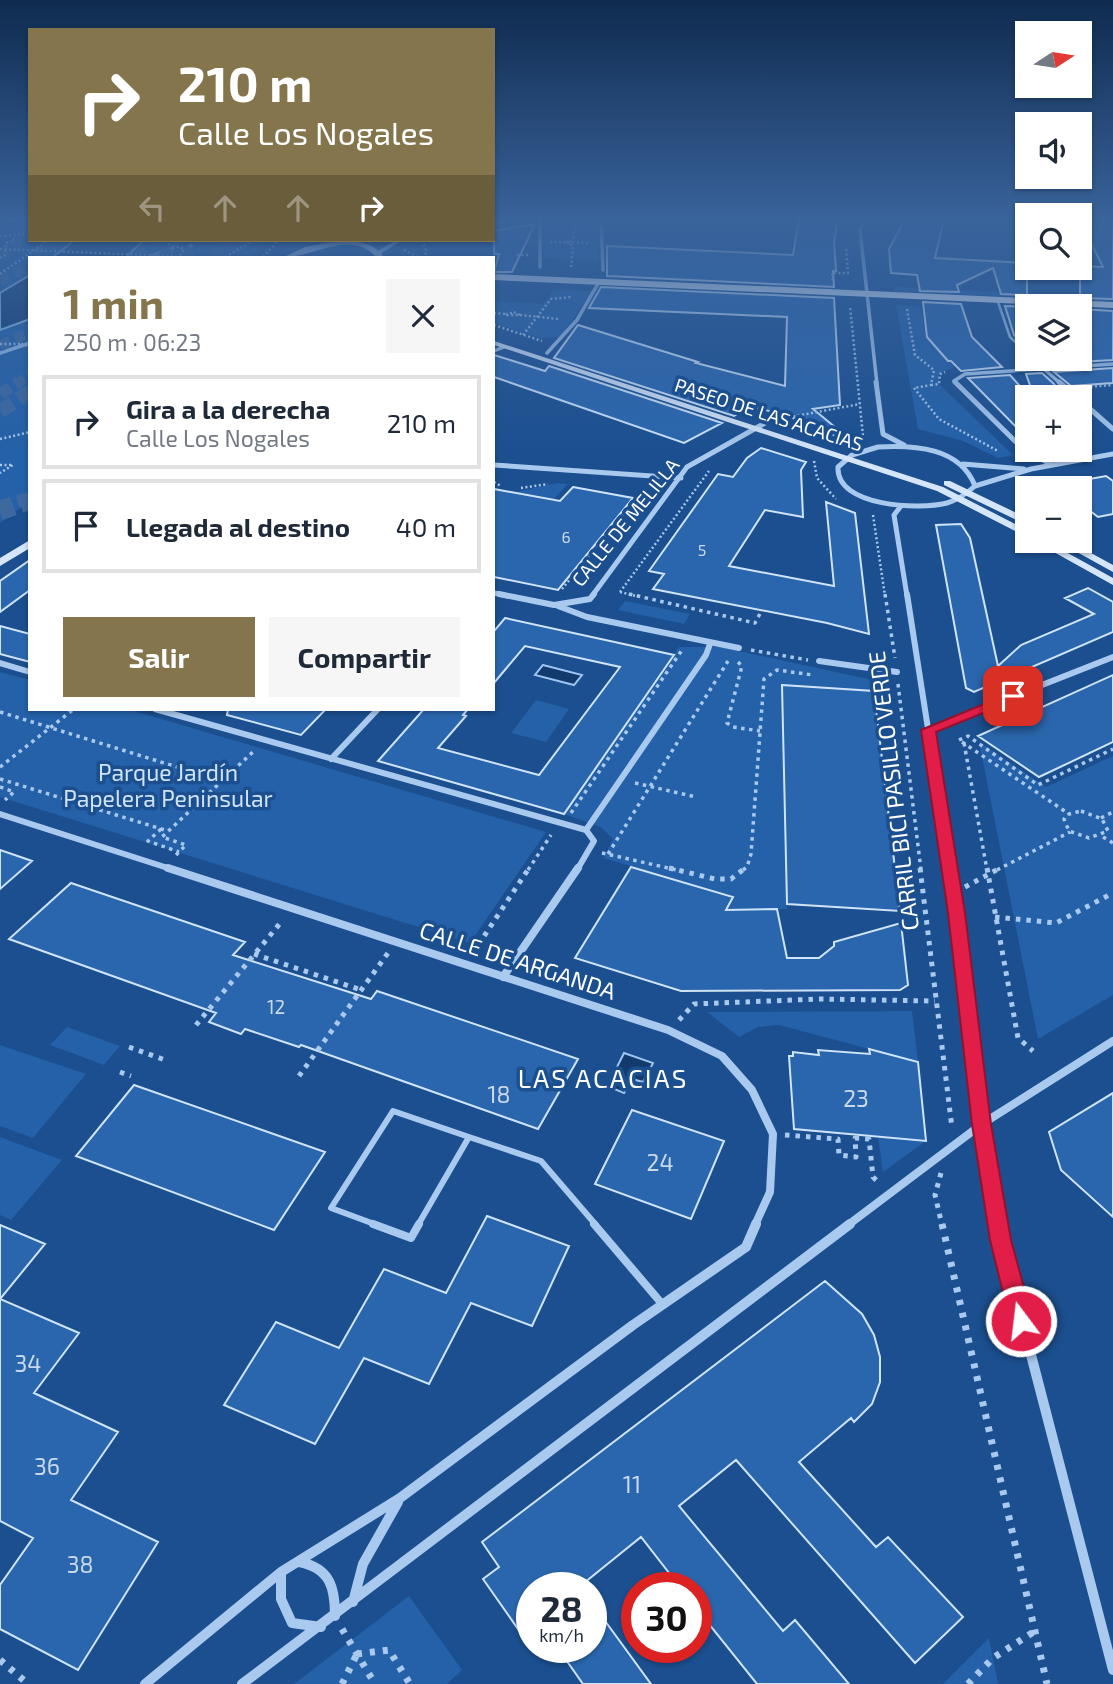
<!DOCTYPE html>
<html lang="es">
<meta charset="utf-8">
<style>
body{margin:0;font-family:"Exo 2",sans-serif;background:#f6f6f7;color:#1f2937;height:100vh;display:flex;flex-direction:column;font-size:26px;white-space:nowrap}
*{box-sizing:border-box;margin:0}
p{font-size:23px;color:#747a83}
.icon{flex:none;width:38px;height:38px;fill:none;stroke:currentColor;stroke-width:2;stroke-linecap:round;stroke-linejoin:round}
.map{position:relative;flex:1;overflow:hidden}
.panel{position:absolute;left:28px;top:256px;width:467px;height:455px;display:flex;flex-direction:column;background:#fff;border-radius:0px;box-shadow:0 2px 5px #0004}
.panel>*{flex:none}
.top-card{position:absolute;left:28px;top:28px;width:467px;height:214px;border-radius:0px;box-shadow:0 2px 5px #0004;background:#84754c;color:#fff;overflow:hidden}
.needle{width:46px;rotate:78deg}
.buttons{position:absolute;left:1015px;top:21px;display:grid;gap:14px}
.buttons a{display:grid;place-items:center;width:77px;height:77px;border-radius:0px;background:#fff;box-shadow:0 2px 5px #0004;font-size:35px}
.speed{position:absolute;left:516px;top:1572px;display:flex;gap:14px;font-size:35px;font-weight:700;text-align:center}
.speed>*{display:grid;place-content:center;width:91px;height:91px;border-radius:50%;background:#fff;box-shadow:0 2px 5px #0004;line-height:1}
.speed small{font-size:18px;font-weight:400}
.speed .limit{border:10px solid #d22;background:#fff;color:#111}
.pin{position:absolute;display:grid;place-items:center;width:60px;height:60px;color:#fff;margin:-30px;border-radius:14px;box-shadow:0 4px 10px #0006}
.me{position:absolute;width:77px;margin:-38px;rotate:345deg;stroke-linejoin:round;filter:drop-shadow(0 0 5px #0008)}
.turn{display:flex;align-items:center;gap:24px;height:147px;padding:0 35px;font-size:32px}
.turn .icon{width:91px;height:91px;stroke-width:2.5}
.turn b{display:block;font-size:49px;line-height:60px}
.lanes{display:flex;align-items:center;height:66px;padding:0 35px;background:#0003;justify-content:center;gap:35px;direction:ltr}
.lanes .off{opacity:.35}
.round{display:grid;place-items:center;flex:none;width:74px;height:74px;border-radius:0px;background:#f6f6f7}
.headline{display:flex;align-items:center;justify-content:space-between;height:119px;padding:0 35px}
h1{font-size:42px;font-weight:700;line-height:52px;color:#84754c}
.button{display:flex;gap:14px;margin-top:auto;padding:14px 35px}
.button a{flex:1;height:80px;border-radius:0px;background:#84754c;color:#fff;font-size:28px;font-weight:700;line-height:80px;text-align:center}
.button a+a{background:#f6f6f7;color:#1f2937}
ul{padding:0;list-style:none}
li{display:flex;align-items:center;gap:21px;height:94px;margin:0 14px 10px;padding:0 21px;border:4px solid #e0e1e3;border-radius:0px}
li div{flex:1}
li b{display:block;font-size:26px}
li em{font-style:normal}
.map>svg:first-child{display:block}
.green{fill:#2461a8}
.water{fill:#123a6d;stroke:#9cc4f0;stroke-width:2}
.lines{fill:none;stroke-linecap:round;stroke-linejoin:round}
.stream{stroke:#9cc4f0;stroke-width:3.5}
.building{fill:#2a66ad;stroke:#cfe3fa;stroke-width:2}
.primary-tunnel-far1{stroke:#3d69a0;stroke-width:10;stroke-dasharray:10 4.5;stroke-linecap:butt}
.primary-tunnel{stroke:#3d69a0;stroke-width:12;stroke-dasharray:12 6;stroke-linecap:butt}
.highway-tunnel-far1{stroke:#3d69a0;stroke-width:11;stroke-dasharray:11 5;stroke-linecap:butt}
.highway-tunnel{stroke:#3d69a0;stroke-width:15;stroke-dasharray:15 7;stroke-linecap:butt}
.path-far3{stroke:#a9c9ee;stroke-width:2.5;stroke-dasharray:2 2.5;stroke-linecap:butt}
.path-far2{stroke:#a9c9ee;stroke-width:3.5;stroke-dasharray:3.5 4.5;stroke-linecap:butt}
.path-far1{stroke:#a9c9ee;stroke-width:5;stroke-dasharray:4.5 6;stroke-linecap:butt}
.path{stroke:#a9c9ee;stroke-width:7;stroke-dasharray:5 8;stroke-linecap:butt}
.lane-far2{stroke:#a9c9ee;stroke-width:2.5}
.lane-far1{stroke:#a9c9ee;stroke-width:6}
.lane{stroke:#a9c9ee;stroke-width:8}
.street-far4{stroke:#a9c9ee;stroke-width:3.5}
.street-far3{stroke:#a9c9ee;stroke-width:5}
.street-far2{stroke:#a9c9ee;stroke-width:6}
.street-far1{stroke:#a9c9ee;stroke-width:8}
.street{stroke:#a9c9ee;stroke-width:10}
.secondary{fill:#d6e6fa;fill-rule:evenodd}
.primary{fill:#f0f6ff;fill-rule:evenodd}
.highway{fill:#fff;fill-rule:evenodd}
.path-bridge{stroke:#a9c9ee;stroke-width:2.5;stroke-dasharray:2 2.5;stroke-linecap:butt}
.route{fill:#e11d48;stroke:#92132f;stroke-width:2}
.labels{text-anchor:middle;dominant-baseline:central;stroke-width:7;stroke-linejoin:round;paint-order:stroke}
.far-number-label{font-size:16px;fill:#cad9ea}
.far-street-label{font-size:19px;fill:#fff;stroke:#1b4f8f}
.number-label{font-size:19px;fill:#cad9ea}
.park-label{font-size:23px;fill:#cfe3fa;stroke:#1b4f8f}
.street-label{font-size:23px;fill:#fff;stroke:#1b4f8f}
.near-number-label{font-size:23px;fill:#cad9ea}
.quarter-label{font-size:26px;letter-spacing:2px;fill:#fff;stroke:#1b4f8f}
</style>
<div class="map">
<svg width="1113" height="1684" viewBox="0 0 1113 1684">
<rect width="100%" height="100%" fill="#1b4f8f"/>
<!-- green -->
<path class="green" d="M30,219V240H268L251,257H30V501L0,523V221Z
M569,219H598L599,261L544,258L546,222Z
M894,287L1113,297V301L895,291Z
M554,290L592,291L561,337L541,338L494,323V301L543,304Z
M896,305L920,307L926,337L954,367L939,373V384L1013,455L998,458L963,441L918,429Z
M558,483L568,484L553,500L517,493L520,491Z
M625,601L690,614L684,624L618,610Z
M679,647H720L873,680L874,691L782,686L787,909L726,910L733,897L604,858L613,839L601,827L564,814Z
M0,672L30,680V709H127L546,832L470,943L0,797Z
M536,700L569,709L546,742L511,733Z
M979,742L1046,787L1113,756V995L1038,1039Z
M912,1011L918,1062L779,1025L758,1027L739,1037L707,1012Z
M67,1027L120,1046L104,1065L50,1045Z
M0,1045L86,1074L33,1138L0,1126Z
M0,1137L62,1160L11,1220L0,1215Z
M878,1137H879L926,1141L883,1172Z
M409,1596L462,1670L447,1684H294Z
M989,1638L998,1684H943Z"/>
<!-- water -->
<path class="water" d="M75,240H144L126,257H53Z
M30,275V319L0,330V293Z
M543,665L582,675L574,685L535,675Z
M624,1053L653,1063L643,1082L632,1079L624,1093L612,1088L610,1081Z"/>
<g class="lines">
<!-- stream -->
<path class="stream" d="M190,246L203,240
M149,257L173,248
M0,353L30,343"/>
</g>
<!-- building -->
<path class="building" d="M799,219H838L834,242L836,271H833L834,287L607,276V246L793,255Z
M905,219H944L935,258L1027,263V295L1001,294L993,268L957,285L959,292L920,291L917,275L891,273L889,249Z
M1090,219H1113V299L1080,298V266L1103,267L1081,223L1092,224Z
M535,224L512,272H494L499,254H494V231Z
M601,287L834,298L840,405L813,409L841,432L752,406L734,416L554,358L578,325L698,362L696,363L785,386L787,317L589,308Z
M923,302L961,304L972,337L1002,367L961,371L951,361H948L927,337Z
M1005,306L1027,307V348L1014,335Z
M1080,309L1113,311V360L1045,364L1039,359H1080Z
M494,355L545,371L549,366L722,423L684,443L494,377Z
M1113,368V383L1071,386L1054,372Z
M1042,373L1054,384L1056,387L1031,388L1026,374Z
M1010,375L1027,394V438L968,378Z
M761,448L806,462L801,470L803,517L765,510L729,566L834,586L826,502L855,513L869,634L827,623L653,589L664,574L649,571L718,474L733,477L747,458Z
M1106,476L1113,481V514L1098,517L1080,503V488L1073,482Z
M573,487L633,498L558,590L494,577V489L560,501Z
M961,524L970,538L998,666L1021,645L1094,614L1065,598L1088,588L1113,602V632L974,692L966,688L936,525Z
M30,560V590L0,612V581Z
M505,618L674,655L564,814L378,761L424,709H468L463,715L466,716L438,748L539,775L620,667L525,646L494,683V631Z
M0,626L30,634V662L0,654Z
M1113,675V742L1039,777L978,736Z
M782,685L874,691L900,911L787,904Z
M228,709H326L301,735L227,715Z
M0,850L32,861L0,889Z
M631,867L733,897L726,910L777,909L787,958H819L834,946V942L901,923L908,985L900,990L681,991L575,958Z
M71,883L245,942L233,955L371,999L377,991L578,1059L538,1129L301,1045L299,1047L245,1029L241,1034L209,1022L216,1013L9,939Z
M869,1049L918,1062L926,1141L794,1129L789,1056H793V1052L819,1055L818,1050L870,1054Z
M134,1085L325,1152L274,1230L76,1156Z
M1113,1093V1217L1061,1170L1049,1132Z
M632,1110L724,1141L691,1219L595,1184Z
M487,1216L569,1246L532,1326L471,1303L429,1384L364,1358L315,1444L224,1405L276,1322L339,1348L384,1269L446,1293Z
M0,1225L45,1244L0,1299L79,1333L34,1393L118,1432L71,1500L158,1542L78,1670L0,1629V1585L33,1538L0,1521Z
M825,1281L862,1314L874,1335L880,1357V1382L872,1404L854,1422L851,1418L799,1462L876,1547L888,1537L963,1617L915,1663L736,1460L679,1506L783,1631L795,1620L849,1684H757L696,1608V1587H680L641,1537L579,1587H532V1649L483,1579L499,1567L482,1542Z
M592,1603L651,1684H583L557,1647H592Z"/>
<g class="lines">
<!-- primary-tunnel-far1 -->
<path class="primary-tunnel-far1" d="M185,257L201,240
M16,384L30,375"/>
<!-- primary-tunnel -->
<path class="primary-tunnel" d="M0,394L19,382
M0,506L30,498"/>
<!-- highway-tunnel-far1 -->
<path class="highway-tunnel-far1" d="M0,256L30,234
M37,257L56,240
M138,257L155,240
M163,257L177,240
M213,257L234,240
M0,282L30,264
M0,346L30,332"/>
<!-- highway-tunnel -->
<path class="highway-tunnel" d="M0,411L30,392
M0,513L30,502"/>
<!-- path-far3 -->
<path class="path-far3" d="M0,236L30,234
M166,240L168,244L184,249L179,257
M422,240L426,250L425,257
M550,242L590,243
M404,250L418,257
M517,255H529
M225,257L255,240
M263,257L279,240
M0,258L5,255L6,243L14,241L12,236
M571,267L573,246L567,242L573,240L575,222
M0,274L49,240
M833,280L832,273H848L846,248
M907,309L915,355L934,370L931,385L914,388L939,419L998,451
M514,312L520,315H505Z
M494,313L506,314
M520,315L559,319
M494,325L542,341
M523,335L551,299L571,297
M0,344H21
M931,385L939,384L940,374L945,372
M1086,387L1113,385
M1031,397L1025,391L1049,390
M780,419L860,404
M825,438L831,434L844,438L863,436L850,306
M0,439L30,432
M814,461L817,478L836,499
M0,465H13L0,473
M494,482L501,486
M521,488L548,484
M873,515L885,596
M562,589L625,513L632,514
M620,592L709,471
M620,592L636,596"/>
<!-- path-far2 -->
<path class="path-far2" d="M629,594L755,623L762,610
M885,594L895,658
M751,650L808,660
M738,662L742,666L727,723L733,727L760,731
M898,684L921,870
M0,712L222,781
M959,740L968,736L1038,785L1113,749
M962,742L1069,814
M964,743L987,870
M0,767L74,709
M0,779L168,831
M635,783L696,797
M0,787L14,792L5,800
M1081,811L1102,819L1108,831L1089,838L1069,831L1064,819L1069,814Z
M571,813L682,650
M1101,818L1113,812
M161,829L148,841L179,852
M1103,837L1113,843
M602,853L677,870
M608,854L728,661
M176,855L186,845L162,837L255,750
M528,870L551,835
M743,870L747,867L751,854L764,679L777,670L813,675
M997,870L1070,832"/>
<!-- path-far1 -->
<path class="path-far1" d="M669,868L715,879H731L745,868
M920,868L952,1128
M987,868L1018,1038L1033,1051
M965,887L1000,868
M995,917L1056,923L1113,893
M471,949L475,950L529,868
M254,954L361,990
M679,1020L694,1004L819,999L935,1001
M196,1025L282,921
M129,1047L165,1060
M120,1072L131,1076
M299,1076L388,953
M785,1135L838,1139L839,1155L856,1157L855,1138L869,1139L873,1177L880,1184
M941,1173L935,1195L942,1225"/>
<!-- path -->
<path class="path" d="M942,1224L1047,1684
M342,1629L375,1684
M357,1654L389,1650L410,1684
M0,1660L28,1684
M342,1684L357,1654
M968,1684L993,1658L1035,1631"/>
<!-- lane-far2 -->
<path class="lane-far2" d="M997,299L1010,337L1027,353
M1034,359L1044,369"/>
<!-- lane-far1 -->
<path class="lane-far1" d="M469,1137L541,1161L596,1225
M377,1225L331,1208L393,1111L469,1137L418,1225"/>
<!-- lane -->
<path class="lane" d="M373,1224L411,1238L419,1224
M594,1224L663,1305"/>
<!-- street-far4 -->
<path class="street-far4" d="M540,219V267
M601,219L603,270
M866,219L860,230L877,384
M494,351L504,347
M547,353L577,320L599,282
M1044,369L1061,384
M957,384L954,381L965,374L1113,364"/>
<!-- street-far3 -->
<path class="street-far3" d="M876,382L883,434L904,445
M955,382L1025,451L1053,465
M1059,382L1077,397
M1080,400L1113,429
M878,447C914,445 960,447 975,486C966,494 958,500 947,503C920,510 836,507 838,467L852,455Z
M963,464L1024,469
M494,465L681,478
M975,486L1031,469L1113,454
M901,506L894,515L907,596
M494,593L508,596
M592,596L687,467L765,423"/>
<!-- street-far2 -->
<path class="street-far2" d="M499,594L554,605L590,599L594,594
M907,594L950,870
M558,606L587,617L739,648
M819,661L897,672
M0,663L30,672
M155,709L586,830L594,841L577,870
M928,730L1113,657
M331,759L378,709
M0,814L174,870
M586,830L706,655L710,644"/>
<!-- street-far1 -->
<path class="street-far1" d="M168,868L668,1030L722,1056L752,1090L773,1134L770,1192L755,1225
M950,868L982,1124L998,1225
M503,977L578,868
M848,1225L982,1124L1113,1041"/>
<!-- street -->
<path class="street" d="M997,1224L1113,1670
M299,1562C330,1568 335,1587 335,1616
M281,1572V1599L292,1623L321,1627
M353,1602L363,1564L398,1502
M145,1684L281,1572L400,1498L633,1325L746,1247L756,1224
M242,1684L850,1224"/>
<!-- secondary -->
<path class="secondary" d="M514,219L494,224V220Z
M396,240H403L380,254L374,253Z
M494,341L943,487L1027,530V537L937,491L494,345Z
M944,481H950L1027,518V525L944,485Z
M30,540V548L0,566V558Z
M1034,541H1046L1113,578V585Z
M1057,541H1069L1113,565V572Z"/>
<!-- primary -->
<path class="primary" d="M337,241C356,241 372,241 384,257H376C352,229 311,258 284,257L305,247Z
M494,274L1113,302V308L494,280Z"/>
<!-- highway -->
<path class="highway" d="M7,219H17V220L12,223Z"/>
<!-- path-bridge -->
<path class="path-bridge" d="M0,249L191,257
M21,344L30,346"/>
</g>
<!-- sky -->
<linearGradient id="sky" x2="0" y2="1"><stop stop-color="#0f2b4f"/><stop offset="0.48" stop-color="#39639b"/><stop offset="1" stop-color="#39639b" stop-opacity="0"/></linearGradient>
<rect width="1113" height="455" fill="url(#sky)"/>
<!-- route -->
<path class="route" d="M1013,692L1020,696L1018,699L936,732L965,913L991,1124L1011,1240L1033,1321L1029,1328L1021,1331L1014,1328L1010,1321L990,1240L972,1124L948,913L921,730Z"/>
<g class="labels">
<!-- far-number labels -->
<g class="far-number-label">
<text x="566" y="536">6</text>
<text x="702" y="549">5</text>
</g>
<!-- far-street labels -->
<g class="far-street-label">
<text transform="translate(769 414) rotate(18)">PASEO DE LAS ACACIAS</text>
<text transform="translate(625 522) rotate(-51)">CALLE DE MELILLA</text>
</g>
<!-- number labels -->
<g class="number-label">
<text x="276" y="1006">12</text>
</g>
<!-- park labels -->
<g class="park-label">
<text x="168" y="772">Parque Jardín<tspan x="168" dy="26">Papelera Peninsular</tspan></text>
</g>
<!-- street labels -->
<g class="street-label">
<text transform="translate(893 791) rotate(-97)">CARRIL BICI PASILLO VERDE</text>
<text transform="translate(518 960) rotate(18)">CALLE DE ARGANDA</text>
</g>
<!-- near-number labels -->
<g class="near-number-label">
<text x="499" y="1094">18</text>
<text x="856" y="1098">23</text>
<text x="660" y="1162">24</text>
<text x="28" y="1363">34</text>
<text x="47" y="1466">36</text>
<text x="632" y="1484">11</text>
<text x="80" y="1564">38</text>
</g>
<!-- quarter labels -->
<g class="quarter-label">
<text x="603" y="1077">LAS ACACIAS</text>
</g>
</g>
</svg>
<div class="buttons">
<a><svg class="needle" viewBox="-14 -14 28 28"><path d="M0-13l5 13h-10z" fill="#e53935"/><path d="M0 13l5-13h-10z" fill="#747a83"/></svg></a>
<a><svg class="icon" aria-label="sound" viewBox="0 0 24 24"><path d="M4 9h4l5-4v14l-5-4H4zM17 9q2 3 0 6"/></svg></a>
<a><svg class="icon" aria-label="search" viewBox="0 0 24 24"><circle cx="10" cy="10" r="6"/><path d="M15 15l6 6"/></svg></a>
<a><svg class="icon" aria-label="layers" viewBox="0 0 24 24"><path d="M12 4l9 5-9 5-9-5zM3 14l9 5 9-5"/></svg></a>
<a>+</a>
<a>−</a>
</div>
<div class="speed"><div>28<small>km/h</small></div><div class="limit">30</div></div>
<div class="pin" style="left:1013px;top:696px;background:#d93025"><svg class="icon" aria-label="arrive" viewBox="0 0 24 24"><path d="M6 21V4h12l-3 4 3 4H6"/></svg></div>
<svg class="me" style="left:1021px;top:1321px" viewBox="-20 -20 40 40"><circle r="17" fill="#e11d48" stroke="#fff" stroke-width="3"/><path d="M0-11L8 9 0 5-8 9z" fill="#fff"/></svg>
<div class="top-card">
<div class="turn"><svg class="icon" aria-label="right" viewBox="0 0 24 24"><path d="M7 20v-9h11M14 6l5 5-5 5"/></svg><div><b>210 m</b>Calle Los Nogales</div></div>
<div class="lanes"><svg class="icon off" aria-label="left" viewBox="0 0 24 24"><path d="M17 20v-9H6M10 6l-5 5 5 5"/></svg><svg class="icon off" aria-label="ahead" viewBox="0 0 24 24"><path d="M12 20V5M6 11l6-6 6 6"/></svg><svg class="icon off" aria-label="ahead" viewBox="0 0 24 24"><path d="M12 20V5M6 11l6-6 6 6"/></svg><svg class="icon" aria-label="right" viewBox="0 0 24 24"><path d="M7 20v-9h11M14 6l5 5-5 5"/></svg></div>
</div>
<section class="panel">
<div class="headline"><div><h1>1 min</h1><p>250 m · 06:23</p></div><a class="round"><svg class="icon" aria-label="close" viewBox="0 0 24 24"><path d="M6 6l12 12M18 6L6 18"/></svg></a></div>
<ul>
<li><svg class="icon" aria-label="right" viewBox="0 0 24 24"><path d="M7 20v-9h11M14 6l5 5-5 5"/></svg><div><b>Gira a la derecha</b><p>Calle Los Nogales</p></div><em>210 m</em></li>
<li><svg class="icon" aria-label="arrive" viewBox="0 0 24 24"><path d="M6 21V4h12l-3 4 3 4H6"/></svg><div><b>Llegada al destino</b></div><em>40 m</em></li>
</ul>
<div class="button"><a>Salir</a><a>Compartir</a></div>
</section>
</div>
